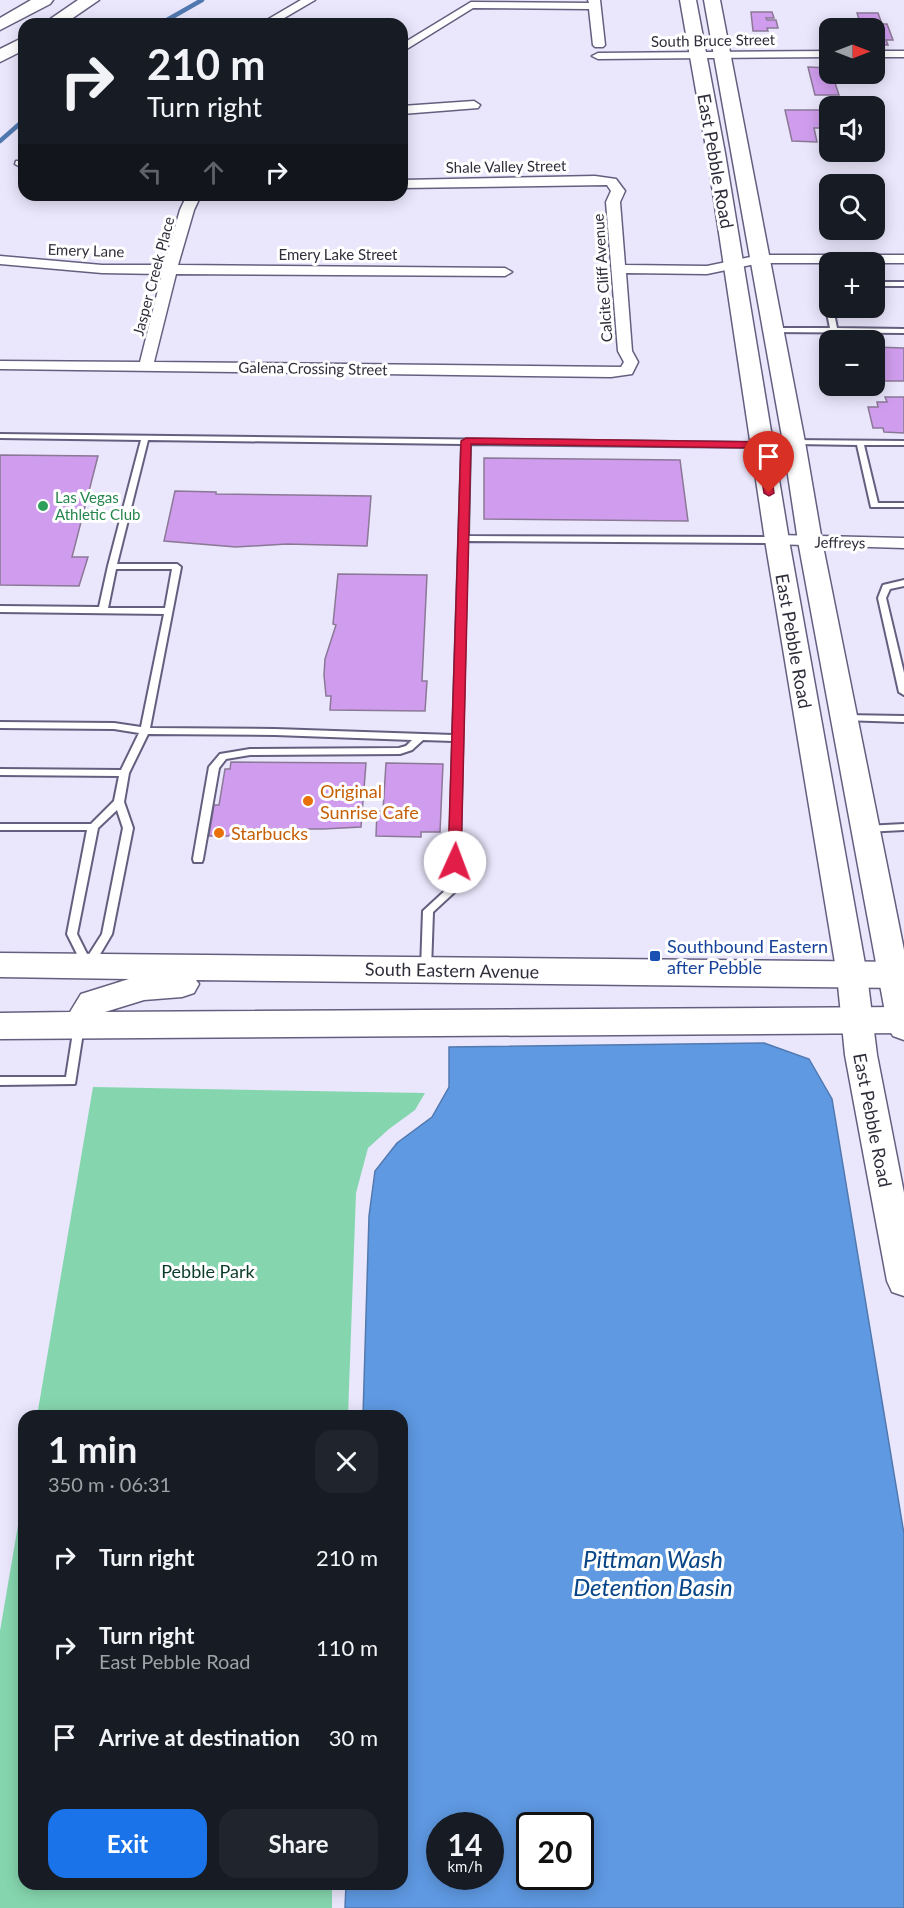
<!DOCTYPE html>
<meta charset="utf-8">
<style>
body{margin:0;font-family:Lato,sans-serif;background:#20242c;color:#f1f3f6;height:100vh;display:flex;flex-direction:column;font-size:22px;white-space:nowrap}
*{box-sizing:border-box;margin:0}
p{font-size:20px;color:#9ea1a6}
.icon{flex:none;width:33px;height:33px;fill:none;stroke:currentColor;stroke-width:2;stroke-linecap:round;stroke-linejoin:round}
.map{position:relative;flex:1;overflow:hidden}
.details{position:absolute;left:18px;top:1410px;width:390px;height:480px;display:flex;flex-direction:column;background:#171b24;border-radius:18px;box-shadow:0 3px 15px #0003}
.details>*{flex:none}
.top-card{position:absolute;left:18px;top:18px;width:390px;height:183px;border-radius:18px;box-shadow:0 3px 15px #0003;background:#171b24;color:#f1f3f6;overflow:hidden}
.needle{width:39px;rotate:90deg}
.buttons{position:absolute;left:819px;top:18px;display:grid;gap:12px}
.buttons a{display:grid;place-items:center;width:66px;height:66px;border-radius:12px;background:#171b24;box-shadow:0 3px 15px #0003;font-size:30px}
.speed{position:absolute;left:426px;top:1812px;display:flex;gap:12px;font-size:30px;font-weight:700;text-align:center}
.speed>*{display:grid;place-content:center;width:78px;height:78px;border-radius:50%;background:#171b24;box-shadow:0 3px 15px #0003;line-height:1}
.speed small{font-size:15px;font-weight:400}
.speed .limit{border:3px solid #111;border-radius:9px;background:#fff;color:#111}
.pin{position:absolute;display:grid;place-items:center;width:51px;height:51px;color:#fff;margin:-62px -26px;border-radius:50% 50% 50% 0;rotate:-45deg;box-shadow:0 0 6px #0007}
.pin .icon{rotate:45deg}
.me{position:absolute;width:66px;margin:-33px;rotate:2deg;stroke-linejoin:round;filter:drop-shadow(0 0 4px #0008)}
.turn{display:flex;align-items:center;gap:21px;height:126px;padding:0 30px;font-size:27px}
.turn .icon{width:78px;height:78px;stroke-width:2.5}
.turn b{display:block;font-size:42px;line-height:51px}
.lanes{display:flex;align-items:center;height:57px;padding:0 30px;background:#0003;justify-content:center;gap:30px;direction:ltr}
.lanes .off{opacity:.35}
.round{display:grid;place-items:center;flex:none;width:63px;height:63px;border-radius:18px;background:#20242c}
.head{display:flex;align-items:center;justify-content:space-between;height:102px;padding:0 30px}
h1{font-size:36px;font-weight:700;line-height:45px}
.cta{display:flex;gap:12px;margin-top:auto;padding:12px 30px}
.cta a{flex:1;height:69px;border-radius:18px;background:#1a73e8;color:#fff;font-size:24px;font-weight:700;line-height:69px;text-align:center}
.cta a+a{background:#20242c;color:#f1f3f6}
ul{padding:0;list-style:none}
li{display:flex;align-items:center;gap:18px;height:90px;padding:0 30px}
li div{flex:1}
li b{display:block;font-size:22px}
li em{font-style:normal}
.map>svg:first-child{display:block}
.green{fill:#85d6ae}
.water{fill:#5f99e2;stroke:#5179b0;stroke-width:1.5;fill-rule:evenodd}
.lines{fill:none;stroke-linecap:round;stroke-linejoin:round}
.stream{stroke:#5179b0;stroke-width:4.5}
.building{fill:#d09dee;stroke:#8b7896;stroke-width:1.5}
.service-casing{stroke:#655f7f;stroke-width:4}
.minor-casing{stroke:#655f7f;stroke-width:3}
.secondary-casing{stroke:#655f7f;stroke-width:3}
.primary-casing{stroke:#655f7f;stroke-width:3}
.motorway-casing{stroke:#655f7f;stroke-width:3}
.service{fill:#fff;fill-rule:evenodd}
.minor{fill:#fff;fill-rule:evenodd}
.secondary{fill:#fff;fill-rule:evenodd}
.primary{fill:#fff;fill-rule:evenodd}
.motorway{fill:#fff;fill-rule:evenodd}
.route{fill:#e11d48;stroke:#92132f;stroke-width:1.5}
.leisure-dot{fill:#2e9e5b;stroke:#fff;stroke-width:2}
.food-dot{fill:#e8710a;stroke:#fff;stroke-width:2}
.transit-dot{fill:#1a4fb4;stroke:#fff;stroke-width:2}
.labels{text-anchor:middle;dominant-baseline:central;stroke-width:6;stroke-linejoin:round;paint-order:stroke}
.far-street-label{font-size:15px;fill:#302e3b;stroke:#fff}
.far-leisure-label{font-size:15px;fill:#27864d;stroke:#fff;text-anchor:start}
.street-label{font-size:18px;fill:#302e3b;stroke:#fff}
.food-label{font-size:18px;fill:#c56008;stroke:#fff;text-anchor:start}
.transit-label{font-size:18px;fill:#164399;stroke:#fff;text-anchor:start}
.park-label{font-size:18px;fill:#0a3b28;stroke:#fff}
.near-water-label{font-size:24px;font-style:italic;fill:#084587;stroke:#fff}
</style>
<div class="map">
<svg width="904" height="1908" viewBox="0 0 904 1908">
<rect width="100%" height="100%" fill="#eae6fc"/>
<!-- green -->
<path class="green" d="M93,1087L425,1093L415,1110L389,1129L368,1148L356,1193L348,1416H37Z
M24,1490V1884H332V1908H0V1631Z"/>
<!-- water -->
<path class="water" d="M764,1043L809,1059L832,1099L904,1534V1908H345L346,1884H402V1416H363L369,1216L375,1171L397,1143L432,1117L449,1087V1047ZM440,1826H490V1876H440ZM530,1826H580V1876H530Z"/>
<g class="lines">
<!-- stream -->
<path class="stream" d="M160,24L202,0
M0,141L24,120"/>
</g>
<!-- building -->
<path class="building" d="M751,12H772L774,18H766L767,20H776L778,28H767L768,31H753Z
M857,13H878L882,24H887L893,40H886L888,45H874V28H856L854,22H860Z
M808,67L830,68V74L840,76L841,80H834L839,95H815Z
M785,110H823L825,116H830V128H814L817,142L792,141Z
M874,347L904,348V381H881L880,377H874Z
M885,397H904V433L884,432L883,428H873L868,407H878L877,402H887Z
M0,455L98,456L72,557H88L79,586L0,585Z
M484,458L680,460L688,521L484,519Z
M175,491L216,492V494L371,496L367,546L287,544L236,547L164,541Z
M338,574L427,575L422,681H427L425,711L330,710L331,696H326L324,675L325,659L336,625L333,624Z
M231,762L366,763L361,827L323,829H249L248,836H209L214,805H219L225,769H230Z
M386,763L443,764L440,832H421V837L376,836L377,811H383Z"/>
<g class="lines">
<!-- service casing -->
<g class="service-casing">
<path id="service" d="M824,281H830V285H828L830,308H833L837,328L904,329V333L769,332V328H830L821,283Z
M874,282H904V286H874Z
M0,434L762,443L766,445L765,447L470,444L468,536L777,537L781,540L777,543L467,541L459,888L433,912L431,969L430,972H422L421,969L423,911L449,887L453,741L423,740L412,750L400,754L250,755L226,759L219,768L203,859L202,862H194L193,859L209,767L220,754L250,749L399,748L406,746L412,740L275,735L148,734L129,773L124,802L133,828L112,934L92,968H84L67,934L87,830H0V824H91L114,801L119,776L0,775V769L121,770L139,733L114,729L0,728V722L114,723L141,727L164,614L0,612V606L99,607L108,566L141,440L0,438ZM148,440L462,444L453,735L275,729L150,728L181,567L177,564H117ZM116,569H172L165,608H108ZM117,810L123,828L102,934L88,956L77,934L98,828Z
M791,440L904,441V445H864L878,503H904V507H871L857,445L794,444L790,442Z
M904,580V586L890,589L886,598L904,673V695L899,692L878,598L883,585Z
M844,715L904,716V722L841,720L839,718L841,716Z
M904,824V830L865,832L860,829L865,826Z
M79,1022L83,1023L84,1026L75,1084L0,1085V1077H66L74,1026L75,1023Z"/>
</g>
<!-- minor casing -->
<g class="minor-casing">
<path id="minor" d="M301,0H315L274,24H260Z
M588,0H600L605,45L603,47H595L593,45L589,9L473,8L402,52V44L471,2L589,3Z
M830,51V57L598,59L592,56L598,53Z
M874,51H904V57H874Z
M474,101L480,105L478,108L402,114V106Z
M16,161H24V169L15,164Z
M595,176L616,179L625,191L620,202L625,265L707,266L760,255H904V263H760L707,274L626,273L632,351L638,362L632,374L611,377L0,369V361L140,362L162,274L102,273L0,264V256L102,265H164L180,210L187,195H201L194,210L178,265L505,268L512,272L505,276L176,274L154,362L621,367L624,362L618,351L606,202L611,191L607,185L402,188V180Z
M777,535L904,538V548L771,544L769,540L771,536Z"/>
</g>
<!-- secondary casing -->
<g class="secondary-casing">
<path id="secondary" d="M680,0H696L725,153L789,540L867,975L877,1055L904,1193V1296L892,1292L887,1281L845,1055L837,975L765,540L707,153Z
M704,0H720L805,442L822,541L904,950V1040L893,1036L888,1028L798,541L783,442Z"/>
</g>
<!-- primary casing -->
<g class="primary-casing">
<path id="primary" d="M0,953L904,962V988L196,980L199,984L194,993L182,997L144,1000L105,1012L904,1007V1033L0,1039V1013L70,1012L81,994L129,979L0,977Z"/>
</g>
<!-- motorway casing -->
<g class="motorway-casing">
<path id="motorway" d="M31,0H53L50,4L0,30V18Z
M78,0H99L64,24H43Z
M24,37V50L0,62V49Z"/>
</g>
<!-- service -->
<use href="#service" class="service"/>
<!-- minor -->
<use href="#minor" class="minor"/>
<!-- secondary -->
<use href="#secondary" class="secondary"/>
<!-- primary -->
<use href="#primary" class="primary"/>
<!-- motorway -->
<use href="#motorway" class="motorway"/>
</g>
<!-- route -->
<path class="route" d="M466,438L762,442L767,446L774,493L769,496L764,493L757,448L471,444L461,862L455,867L448,862L461,441Z"/>
<!-- markers -->
<circle class="leisure-dot" cx="43" cy="506" r="6"/>
<g class="food-dot">
<circle cx="308" cy="801" r="6"/>
<circle cx="219" cy="833" r="6"/>
</g>
<rect class="transit-dot" x="649" y="950" width="12" height="12" rx="3"/>
<g class="labels">
<!-- far-street labels -->
<g class="far-street-label">
<text transform="translate(713 40) rotate(-1)">South Bruce Street</text>
<text transform="translate(506 166) rotate(-1)">Shale Valley Street</text>
<text transform="translate(86 250) rotate(2)">Emery Lane</text>
<text x="338" y="254">Emery Lake Street</text>
<text transform="translate(153 276) rotate(-75)">Jasper Creek Place</text>
<text transform="translate(602 278) rotate(-94)">Calcite Cliff Avenue</text>
<text transform="translate(313 368) rotate(1)">Galena Crossing Street</text>
<text transform="translate(840 542) rotate(1)">Jeffreys</text>
</g>
<!-- far-leisure labels -->
<g class="far-leisure-label">
<text x="55" y="497">Las Vegas<tspan x="55" dy="17">Athletic Club</tspan></text>
</g>
<!-- street labels -->
<g class="street-label">
<text transform="translate(716 161) rotate(80)">East Pebble Road</text>
<text transform="translate(794 641) rotate(80)">East Pebble Road</text>
<text transform="translate(452 970) rotate(1)">South Eastern Avenue</text>
<text transform="translate(873 1120) rotate(79)">East Pebble Road</text>
</g>
<!-- food labels -->
<g class="food-label">
<text x="320" y="791">Original<tspan x="320" dy="21">Sunrise Cafe</tspan></text>
<text x="231" y="833">Starbucks</text>
</g>
<!-- transit labels -->
<g class="transit-label">
<text x="667" y="946">Southbound Eastern<tspan x="667" dy="21">after Pebble</tspan></text>
</g>
<!-- park labels -->
<g class="park-label">
<text x="208" y="1271">Pebble Park</text>
</g>
<!-- near-water labels -->
<g class="near-water-label">
<text x="653" y="1558">Pittman Wash<tspan x="653" dy="28">Detention Basin</tspan></text>
</g>
</g>
</svg>
<div class="buttons">
<a><svg class="needle" viewBox="-14 -14 28 28"><path d="M0-13l5 13h-10z" fill="#e53935"/><path d="M0 13l5-13h-10z" fill="#9ea1a6"/></svg></a>
<a><svg class="icon" aria-label="sound" viewBox="0 0 24 24"><path d="M4 9h4l5-4v14l-5-4H4zM17 9q2 3 0 6"/></svg></a>
<a><svg class="icon" aria-label="search" viewBox="0 0 24 24"><circle cx="10" cy="10" r="6"/><path d="M15 15l6 6"/></svg></a>
<a>+</a>
<a>−</a>
</div>
<div class="speed"><div>14<small>km/h</small></div><div class="limit">20</div></div>
<div class="pin" style="left:769px;top:493px;background:#d93025"><svg class="icon" aria-label="arrive" viewBox="0 0 24 24"><path d="M6 21V4h12l-3 4 3 4H6"/></svg></div>
<svg class="me" style="left:455px;top:862px" viewBox="-20 -20 40 40"><circle r="19" fill="#fff"/><path d="M0-13L10 11 0 6-10 11z" fill="#e11d48"/></svg>
<div class="top-card">
<div class="turn"><svg class="icon" aria-label="right" viewBox="0 0 24 24"><path d="M7 20v-9h11M14 6l5 5-5 5"/></svg><div><b>210 m</b>Turn right</div></div>
<div class="lanes"><svg class="icon off" aria-label="left" viewBox="0 0 24 24"><path d="M17 20v-9H6M10 6l-5 5 5 5"/></svg><svg class="icon off" aria-label="ahead" viewBox="0 0 24 24"><path d="M12 20V5M6 11l6-6 6 6"/></svg><svg class="icon" aria-label="right" viewBox="0 0 24 24"><path d="M7 20v-9h11M14 6l5 5-5 5"/></svg></div>
</div>
<section class="details">
<div class="head"><div><h1>1 min</h1><p>350 m · 06:31</p></div><a class="round"><svg class="icon" aria-label="close" viewBox="0 0 24 24"><path d="M6 6l12 12M18 6L6 18"/></svg></a></div>
<ul>
<li><svg class="icon" aria-label="right" viewBox="0 0 24 24"><path d="M7 20v-9h11M14 6l5 5-5 5"/></svg><div><b>Turn right</b></div><em>210 m</em></li>
<li><svg class="icon" aria-label="right" viewBox="0 0 24 24"><path d="M7 20v-9h11M14 6l5 5-5 5"/></svg><div><b>Turn right</b><p>East Pebble Road</p></div><em>110 m</em></li>
<li><svg class="icon" aria-label="arrive" viewBox="0 0 24 24"><path d="M6 21V4h12l-3 4 3 4H6"/></svg><div><b>Arrive at destination</b></div><em>30 m</em></li>
</ul>
<div class="cta"><a>Exit</a><a>Share</a></div>
</section>
</div>
